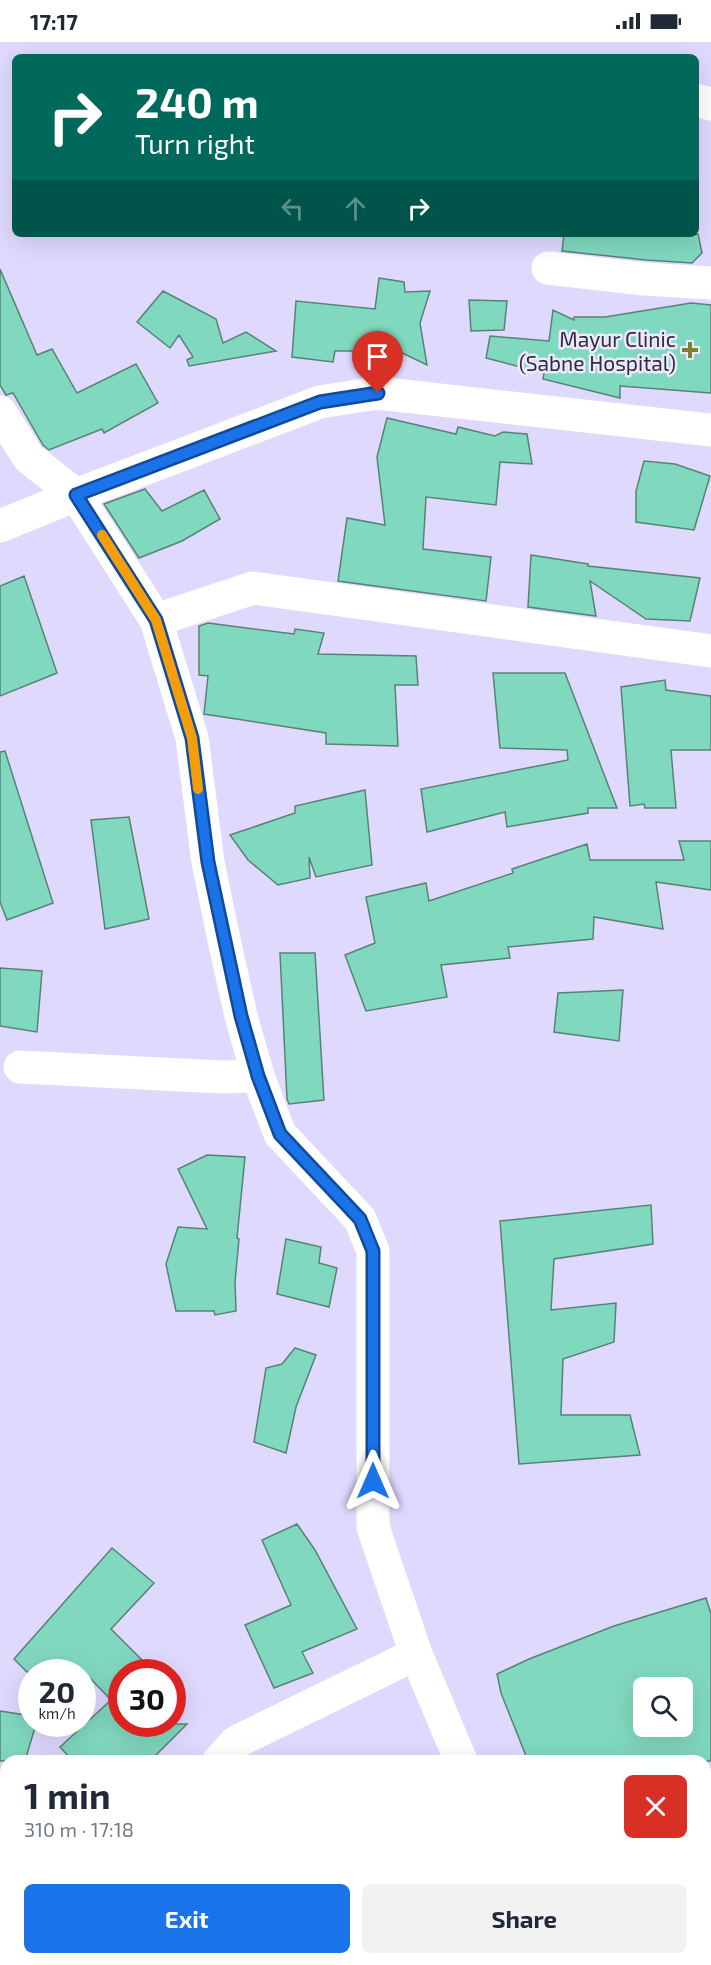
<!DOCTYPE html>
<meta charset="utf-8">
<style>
body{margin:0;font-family:"Exo 2",sans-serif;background:#f2f2f3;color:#1f2937;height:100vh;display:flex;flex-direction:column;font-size:22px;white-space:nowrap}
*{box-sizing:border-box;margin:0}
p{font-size:20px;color:#747a83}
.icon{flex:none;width:33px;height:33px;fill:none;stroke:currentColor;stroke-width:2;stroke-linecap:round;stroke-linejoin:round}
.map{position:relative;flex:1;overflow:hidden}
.sheet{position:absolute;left:0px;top:1713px;width:711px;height:210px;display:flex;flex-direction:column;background:#fff;border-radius:18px 18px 0 0;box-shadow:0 6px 24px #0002}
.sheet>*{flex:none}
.banner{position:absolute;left:12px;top:12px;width:687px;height:183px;border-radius:9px;box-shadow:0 6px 24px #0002;background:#00695c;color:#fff;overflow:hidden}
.controls{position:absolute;left:633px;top:1635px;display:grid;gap:12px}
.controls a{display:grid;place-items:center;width:60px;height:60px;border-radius:9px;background:#fff;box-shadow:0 6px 24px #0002;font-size:30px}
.speed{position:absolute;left:18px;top:1617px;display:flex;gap:12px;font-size:30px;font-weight:700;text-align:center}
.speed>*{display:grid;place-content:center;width:78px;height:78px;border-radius:50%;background:#fff;box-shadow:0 6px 24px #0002;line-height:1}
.speed small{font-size:15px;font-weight:400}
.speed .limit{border:9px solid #d22;background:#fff;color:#111}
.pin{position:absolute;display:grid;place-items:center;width:51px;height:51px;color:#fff;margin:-62px -26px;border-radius:50% 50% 50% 0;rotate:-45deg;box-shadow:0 0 6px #0007}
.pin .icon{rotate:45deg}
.me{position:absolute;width:66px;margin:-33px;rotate:0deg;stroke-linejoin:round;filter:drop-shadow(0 0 4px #0008)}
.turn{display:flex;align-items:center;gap:21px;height:126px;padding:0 24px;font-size:27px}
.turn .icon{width:78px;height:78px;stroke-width:2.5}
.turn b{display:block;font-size:42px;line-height:51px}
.lanes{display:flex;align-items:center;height:57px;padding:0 24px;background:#0003;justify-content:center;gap:30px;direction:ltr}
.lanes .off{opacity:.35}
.round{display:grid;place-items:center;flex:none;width:63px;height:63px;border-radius:9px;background:#f2f2f3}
.summary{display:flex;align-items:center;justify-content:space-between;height:102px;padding:0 24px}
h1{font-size:36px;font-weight:700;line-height:45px}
.primary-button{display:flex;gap:12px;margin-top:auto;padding:12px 24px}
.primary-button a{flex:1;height:69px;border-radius:9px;background:#1a73e8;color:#fff;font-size:24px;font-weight:700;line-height:69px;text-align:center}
.primary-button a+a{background:#f2f2f3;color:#1f2937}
.status{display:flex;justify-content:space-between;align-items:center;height:42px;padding:0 30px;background:#fff;direction:ltr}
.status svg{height:16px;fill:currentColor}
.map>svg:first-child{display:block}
.building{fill:#80d8bf;stroke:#588276;stroke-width:1.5;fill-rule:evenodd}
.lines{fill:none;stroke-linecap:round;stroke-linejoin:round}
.minor{stroke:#fff;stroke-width:33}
.route-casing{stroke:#114b97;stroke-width:15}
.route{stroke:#1a73e8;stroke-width:10}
.slow{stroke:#f59e0b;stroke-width:10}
.poi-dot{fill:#7c832f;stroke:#ece8fe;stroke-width:2}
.labels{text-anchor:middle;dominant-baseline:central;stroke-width:5;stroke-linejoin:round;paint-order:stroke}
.poi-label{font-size:21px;fill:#302d3b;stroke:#ece8fe;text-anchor:end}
</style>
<div class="status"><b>17:17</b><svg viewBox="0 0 49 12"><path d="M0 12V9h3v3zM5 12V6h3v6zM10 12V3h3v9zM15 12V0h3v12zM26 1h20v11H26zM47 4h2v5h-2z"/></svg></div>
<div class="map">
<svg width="711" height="1923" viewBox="0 0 711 1923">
<rect width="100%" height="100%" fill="#dfd9fe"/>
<!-- building -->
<path class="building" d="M564,192H698L702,211L692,221L646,218L562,209Z
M0,227L37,313L52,307L77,351L136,322L158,361L104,391L102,387L49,408L43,403L13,351L6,353L0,343Z
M379,236L404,240L405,250L430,249L420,281L427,323L398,309H335L333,320L292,315L296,259L375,267Z
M163,249L216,277L223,301L246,290L276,309L189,324L187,318L193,315L179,293L170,306L137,280Z
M469,258L507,259L504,288L471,289Z
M691,261L711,263V351L620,344V356L543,337L544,331L486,316L490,294L549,299L553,268L574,278V275H605Z
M387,376L456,392L458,385L495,394L503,390L527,392L532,422L500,420L496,463L426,455L423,507L491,515L486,559L338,539L347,476L385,483L377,415Z
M644,419L675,422L710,434L694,488L636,480V449Z
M145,447L162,469L204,448L220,477L182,499L139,516L104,462Z
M531,513L588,522V524L700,536L690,579L646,577L590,539L596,574L528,565Z
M24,534L57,631L0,654V544Z
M208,581L294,592L295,587L324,591L318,612L416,614L418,643H395L398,704L326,702V691L204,672L208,634L199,633V584Z
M493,631H565L617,766H588V771L507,785L505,770L427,790L421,747L568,718L567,708L500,706Z
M665,638L666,648L711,654V708H671L676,766H645L644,762L630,764L621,645Z
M5,709L53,861L7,878L0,860V710Z
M365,748L372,823L316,835L309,815L310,836L278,843L248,818L230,793L295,771V764Z
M129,775L149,877L105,887L91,778Z
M679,799H711V848L656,840L663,887L594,875L593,897L508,905L510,916L441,923L447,955L366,969L345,913L375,901L366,855L426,841L429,859L513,831L512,827L587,802L590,818H684Z
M280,911H315L324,1058L289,1062L287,1057Z
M0,926L42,929L37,990L0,984Z
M623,948L619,999L554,990L558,951Z
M207,1113L245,1115L237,1196L239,1197L235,1240L236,1269L215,1273L214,1269H176L166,1222L178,1185L207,1187L178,1127Z
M651,1163L653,1202L554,1217L551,1268L616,1261L614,1300L563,1317L561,1373H630L640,1413L519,1422L500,1179Z
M286,1197L321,1205L319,1221L337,1226L329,1265L277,1252Z
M295,1306L316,1313L296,1365L286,1411L254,1400L266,1326L282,1322Z
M297,1482L315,1508L357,1587L302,1610L313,1631L274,1646L245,1583L291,1563L262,1498Z
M112,1506L154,1541L111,1587L154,1630H122V1682H187L150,1719H73L60,1705L111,1658L84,1630H27L14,1617Z
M706,1556L711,1572V1719H528L501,1651L497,1632L529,1617L614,1584ZM644,1646H682V1684H644Z
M0,1669L32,1674V1682H36L25,1719H0Z"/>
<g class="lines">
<!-- minor -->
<path class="minor" d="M696,58L711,62
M548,226L644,237L711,241
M0,370L29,416L76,453L156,578L192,696L208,820L223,893L241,974L258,1034L280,1092L360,1177L373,1209V1485L416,1612L461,1719
M0,484L76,453L320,360L377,351L711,388
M156,578L253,546L711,609
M20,1025L222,1035L258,1034
M219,1719L236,1700L416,1612
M0,1857L6,1863
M59,1917L65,1923
M543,1917L545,1923
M30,1923L36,1917
M424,1923L436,1917"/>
</g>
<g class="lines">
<!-- route casing -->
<g class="route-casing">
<path id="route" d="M373,1439V1209L360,1177L280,1092L258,1034L241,974L208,820L192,696L156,578L76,453L320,360L378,351"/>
</g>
<!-- route -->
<use href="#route" class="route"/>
<!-- slow -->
<path class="slow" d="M102,493L156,578L192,696L198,747"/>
</g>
<!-- markers -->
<path class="poi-dot" d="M687 299h6v6h6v6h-6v6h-6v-6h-6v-6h6z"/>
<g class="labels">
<!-- poi labels -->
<g class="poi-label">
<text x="676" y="296">Mayur Clinic<tspan x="676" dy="24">(Sabne Hospital)</tspan></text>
</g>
</g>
</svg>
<div class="controls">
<a><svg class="icon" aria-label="search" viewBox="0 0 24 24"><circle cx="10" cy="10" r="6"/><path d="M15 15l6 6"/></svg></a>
</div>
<div class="speed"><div>20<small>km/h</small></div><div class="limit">30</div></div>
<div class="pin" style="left:378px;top:351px;background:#d93025"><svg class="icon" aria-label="arrive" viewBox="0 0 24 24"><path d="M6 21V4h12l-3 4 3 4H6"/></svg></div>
<svg class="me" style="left:373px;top:1439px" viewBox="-20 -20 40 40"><path d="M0-17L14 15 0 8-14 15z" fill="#1a73e8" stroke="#fff" stroke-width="4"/></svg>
<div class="banner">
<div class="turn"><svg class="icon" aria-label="right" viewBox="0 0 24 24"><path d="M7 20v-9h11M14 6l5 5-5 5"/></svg><div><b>240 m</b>Turn right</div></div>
<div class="lanes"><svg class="icon off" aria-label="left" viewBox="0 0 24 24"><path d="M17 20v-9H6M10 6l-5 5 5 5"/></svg><svg class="icon off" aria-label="ahead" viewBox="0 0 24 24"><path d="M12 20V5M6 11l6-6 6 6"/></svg><svg class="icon" aria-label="right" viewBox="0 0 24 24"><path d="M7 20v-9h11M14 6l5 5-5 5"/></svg></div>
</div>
<section class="sheet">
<div class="summary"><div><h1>1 min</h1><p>310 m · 17:18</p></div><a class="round" style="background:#d93025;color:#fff"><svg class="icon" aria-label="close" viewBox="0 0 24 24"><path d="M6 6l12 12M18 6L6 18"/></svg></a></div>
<div class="primary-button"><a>Exit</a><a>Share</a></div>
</section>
</div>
